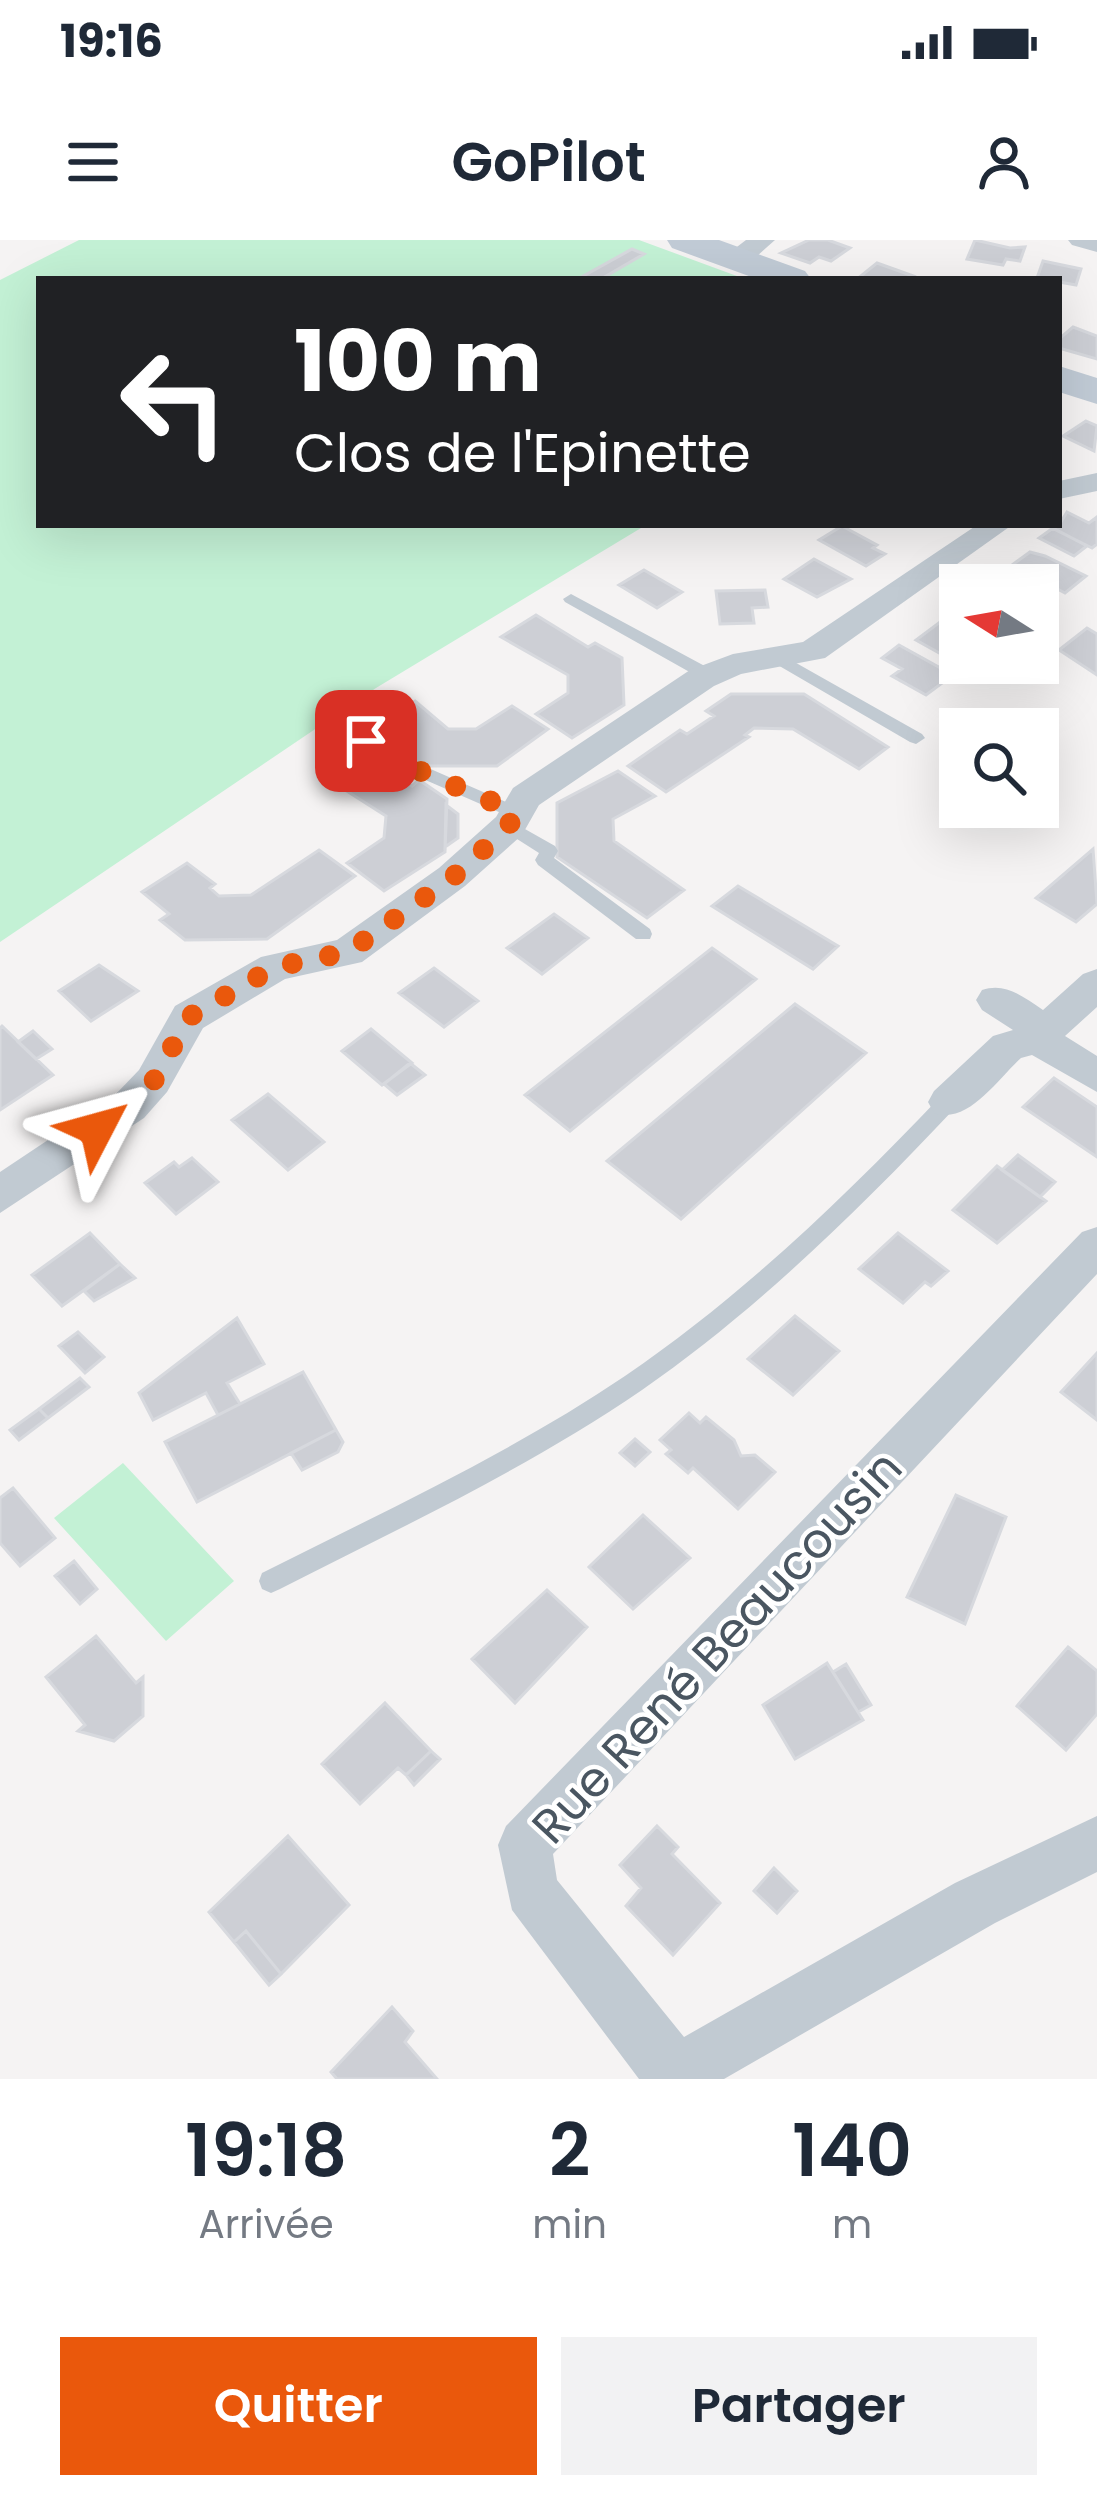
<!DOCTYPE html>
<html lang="fr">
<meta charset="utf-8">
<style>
body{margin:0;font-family:Poppins,sans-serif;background:#f2f2f3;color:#1f2937;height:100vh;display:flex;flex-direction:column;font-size:45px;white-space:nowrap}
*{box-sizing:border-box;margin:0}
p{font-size:39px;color:#747a83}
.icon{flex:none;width:66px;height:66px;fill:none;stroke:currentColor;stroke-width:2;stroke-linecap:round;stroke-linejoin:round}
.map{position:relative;height:1839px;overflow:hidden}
.details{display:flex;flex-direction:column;background:#fff;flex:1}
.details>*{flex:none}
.top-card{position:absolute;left:36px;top:36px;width:1026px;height:252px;border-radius:0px;box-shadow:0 12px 48px #0002;background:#202124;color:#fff;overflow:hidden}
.needle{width:78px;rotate:281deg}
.tools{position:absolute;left:939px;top:324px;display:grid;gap:24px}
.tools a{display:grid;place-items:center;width:120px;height:120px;border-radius:0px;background:#fff;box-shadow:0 12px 48px #0002;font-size:60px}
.pin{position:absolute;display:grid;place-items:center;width:102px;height:102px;color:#fff;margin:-51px;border-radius:24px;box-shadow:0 6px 18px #0006}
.me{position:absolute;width:132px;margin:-66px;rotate:51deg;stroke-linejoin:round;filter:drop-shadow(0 0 9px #0008)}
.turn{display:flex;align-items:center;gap:42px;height:252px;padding:0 60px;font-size:54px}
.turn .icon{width:156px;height:156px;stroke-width:2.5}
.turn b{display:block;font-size:84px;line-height:102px}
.eta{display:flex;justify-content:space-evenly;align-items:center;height:204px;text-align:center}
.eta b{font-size:72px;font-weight:600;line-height:84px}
.cta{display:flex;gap:24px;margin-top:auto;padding:24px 60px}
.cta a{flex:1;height:138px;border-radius:0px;background:#ea580c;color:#fff;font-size:48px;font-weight:600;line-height:138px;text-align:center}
.cta a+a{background:#f2f2f3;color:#1f2937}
.status{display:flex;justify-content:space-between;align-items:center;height:84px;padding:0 60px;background:#fff;direction:ltr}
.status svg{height:33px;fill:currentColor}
header{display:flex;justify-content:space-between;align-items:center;height:156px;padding:0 60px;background:#fff;font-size:54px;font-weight:600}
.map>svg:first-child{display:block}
.green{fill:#c3f1d5}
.building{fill:#cdcfd5;stroke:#d7d9de;stroke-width:3}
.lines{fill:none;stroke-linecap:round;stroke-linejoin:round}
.lane{fill:#c1cad2;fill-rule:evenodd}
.street{fill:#c1cad2;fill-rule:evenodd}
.secondary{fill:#c1cbd6;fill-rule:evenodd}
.route{stroke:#ea580c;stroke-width:21;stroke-dasharray:0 37.8}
.labels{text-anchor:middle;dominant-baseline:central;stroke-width:9;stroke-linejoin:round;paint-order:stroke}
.near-street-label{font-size:48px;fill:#4a5661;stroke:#fff}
</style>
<div class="status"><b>19:16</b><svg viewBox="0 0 49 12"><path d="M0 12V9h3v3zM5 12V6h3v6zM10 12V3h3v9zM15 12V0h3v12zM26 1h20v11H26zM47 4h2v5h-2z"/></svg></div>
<header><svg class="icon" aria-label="menu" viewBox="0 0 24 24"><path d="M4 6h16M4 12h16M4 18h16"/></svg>GoPilot<svg class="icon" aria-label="person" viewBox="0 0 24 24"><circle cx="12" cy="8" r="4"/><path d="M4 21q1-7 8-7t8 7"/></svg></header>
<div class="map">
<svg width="1097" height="1839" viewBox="0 0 1097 1839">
<rect width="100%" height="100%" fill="#f5f3f3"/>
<!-- green -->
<path class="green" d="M79,0H639L745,39H39V285H646L376,448L0,702V40Z
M123,1223L234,1341L166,1401L54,1278Z"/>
<!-- building -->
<path class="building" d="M809,0H828L850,8L831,21L819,17L810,23L781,13Z
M975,0L1010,8L1025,7L1020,21L1006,19L1003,25L967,19Z
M632,9L644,14L601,39H578Z
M1043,21L1081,29L1076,45L1037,38Z
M877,23L916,37L857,39Z
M1073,87L1097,96V119L1059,108V99Z
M1086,181L1097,186L1094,211L1063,196Z
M1067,272L1089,283L1097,277V304L1092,308L1048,286L1059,285Z
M842,286L877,305L873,308L885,314L866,326L819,300Z
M1053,288L1087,306L1074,316L1039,298Z
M1030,312L1045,316L1086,336L1065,353L1012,325Z
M814,319L851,339L817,357L784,339Z
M644,330L682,352L657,368L619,345Z
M982,333L1002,344L1012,336L1029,345H966Z
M765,350L768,367L752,368L754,383L720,384L716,351Z
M536,375L588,407L595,403L622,418L624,465L572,498L536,474L568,453V435L501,397Z
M944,379L960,391V412L950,419L916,400Z
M1087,388L1097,394V435L1059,410Z
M899,405L953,435L926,455L892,436L902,429L882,418Z
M731,454H804L888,507L859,529L793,489L754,488L745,495L749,497L666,552L628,526L680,490L687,494L714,476L706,471Z
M415,461L448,489H476L512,466L548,489L497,526H423L398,509L405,504L378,485Z
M359,509L412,546L419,540L447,559L445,612L384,651L347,623L384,598L386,576L320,534Z
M618,531L655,556L613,579L614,601L684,650L647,678L557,617V563Z
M446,565L458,574V598L445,607Z
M1093,609L1097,664L1076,682L1036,658Z
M319,610L355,636L267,699L185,700L160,680L169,674L142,652L187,623L215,644L210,648L219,656L251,655Z
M738,646L838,706L813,729L712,666Z
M554,674L588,698L542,734L507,708Z
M712,708L756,739L570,891L525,855Z
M99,725L138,751L91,781L59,751Z
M434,728L478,761L444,787L399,753Z
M795,764L866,813L681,979L607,921Z
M2,786L53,835L0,870V788Z
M371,789L412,823L382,845L342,811Z
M33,791L52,809L36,819L18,802Z
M410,823L425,835L397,855L384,844Z
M1054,838L1097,867V917L1023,867Z
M268,854L324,902L288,930L232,880Z
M1018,915L1055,942L1040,957L1002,930Z
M192,918L218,942L176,974L145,943L174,922L179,927Z
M997,926L1046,961L997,1003L953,970Z
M90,993L120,1024L62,1066L32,1035Z
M898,993L948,1031L931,1046L925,1042L903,1063L859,1029Z
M120,1024L135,1038L94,1061L84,1051Z
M795,1076L839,1111L793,1155L748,1119Z
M237,1078L264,1124L227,1143L240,1164L218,1175L206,1153L153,1180L139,1153Z
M78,1092L104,1117L85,1133L59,1106Z
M1097,1113V1180L1061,1152Z
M303,1132L336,1190L197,1262L165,1202Z
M80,1138L89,1147L48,1178L39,1169Z
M39,1169L48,1178L19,1200L10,1190Z
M689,1173L700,1183L706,1177L734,1200L741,1216L755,1215L775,1232L738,1269L693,1228L688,1233L666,1214L671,1210L660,1200Z
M336,1190L343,1202L338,1212L302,1230L291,1213Z
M635,1199L650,1212L635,1226L620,1213Z
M13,1248L55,1298L20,1326L0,1303V1258Z
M956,1255L1006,1277L965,1384L907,1357Z
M643,1275L690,1318L633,1369L589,1327Z
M74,1321L97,1349L80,1364L55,1336Z
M547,1350L587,1387L515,1463L472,1419Z
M96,1396L136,1443L143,1437V1476L114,1501L78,1491L85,1485L46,1437Z
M1068,1407L1097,1431V1474L1066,1510L1017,1466Z
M827,1423L863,1480L795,1519L763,1465Z
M846,1424L871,1465L858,1472L833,1432Z
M385,1463L431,1511L406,1535L398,1528L360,1564L322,1524Z
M431,1511L440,1519L414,1545L406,1535Z
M657,1586L678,1607L672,1614L720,1663L673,1715L626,1666L641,1648L620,1625Z
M288,1596L349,1665L281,1734L246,1691L234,1702L209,1672Z
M774,1628L797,1651L777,1673L754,1651Z
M246,1691L281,1734L269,1745L234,1702Z
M392,1767L413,1791L405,1802L437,1839H337L331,1832Z"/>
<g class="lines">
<!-- lane -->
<path class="lane" d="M571,354L714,431L716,435L714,439H702L565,362L563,359Z
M782,415L922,494L925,498L916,504L910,502L776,424L774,420Z
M366,495L426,527L520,568L523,572L520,576H508L414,535L360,505L357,501Z
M509,580L555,606L558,611L554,618L650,689L652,694L650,699H636L538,625L535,620L539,613L503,590L500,586Z
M948,854L955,856L958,862L955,868C859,970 757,1070 642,1150C528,1228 402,1287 280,1349L271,1353L262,1349L259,1341L262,1333C385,1271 511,1213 625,1136C741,1057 844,958 941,856Z"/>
<!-- street -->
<path class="street" d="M746,0H775L747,25H729V13Z
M1068,0H1097V12L1072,5Z
M1097,233V251L1059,259V241Z
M977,285H1012L825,418L741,434L714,446L539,565L522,595L465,646L362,722L285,739L203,788L167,852L144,878L0,973V932L114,856L139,830L175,766L261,717L337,700L439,628L496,577L513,548L690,430L733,414L803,402Z
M1097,729V767L1065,796L1097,816V852L1032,815L1021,818C997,840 968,885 934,873L928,862L934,851L993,796L1013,790L982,770L976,760L982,750C1006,742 1023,757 1043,770L1083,734Z
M1097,987V1034L553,1614L557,1640L684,1797L955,1643L1097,1576V1632L995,1683L724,1839H639L512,1670L498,1605L506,1586L1082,992Z"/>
<!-- secondary -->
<path class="secondary" d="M667,0H719L805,31L811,39H757L672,8Z
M1059,126L1097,138V164L1059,152Z"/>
</g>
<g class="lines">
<!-- route -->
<path class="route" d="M97,889L153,842L189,777L275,727L348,712L452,638L509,586L514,572C464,547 412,533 366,501"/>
</g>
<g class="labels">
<!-- near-street labels -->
<g class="near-street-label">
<text transform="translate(717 1407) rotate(-47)">Rue René Beaucousin</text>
</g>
</g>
</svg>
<div class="tools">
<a><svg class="needle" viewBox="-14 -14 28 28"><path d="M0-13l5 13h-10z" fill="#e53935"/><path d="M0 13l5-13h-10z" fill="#747a83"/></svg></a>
<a><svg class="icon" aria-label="search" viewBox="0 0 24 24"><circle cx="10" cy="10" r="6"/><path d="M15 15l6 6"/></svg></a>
</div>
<div class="pin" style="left:366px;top:501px;background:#d93025"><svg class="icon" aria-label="arrive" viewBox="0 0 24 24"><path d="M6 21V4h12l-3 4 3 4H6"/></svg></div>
<svg class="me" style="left:97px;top:889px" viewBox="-20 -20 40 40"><path d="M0-17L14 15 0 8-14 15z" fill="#ea580c" stroke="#fff" stroke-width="4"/></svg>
<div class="top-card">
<div class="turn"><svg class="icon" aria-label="left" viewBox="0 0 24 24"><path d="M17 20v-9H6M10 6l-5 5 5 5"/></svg><div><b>100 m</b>Clos de l'Epinette</div></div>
</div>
</div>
<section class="details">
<div class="eta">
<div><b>19:18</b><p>Arrivée</p></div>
<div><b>2</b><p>min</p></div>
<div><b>140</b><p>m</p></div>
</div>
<div class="cta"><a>Quitter</a><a>Partager</a></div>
</section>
